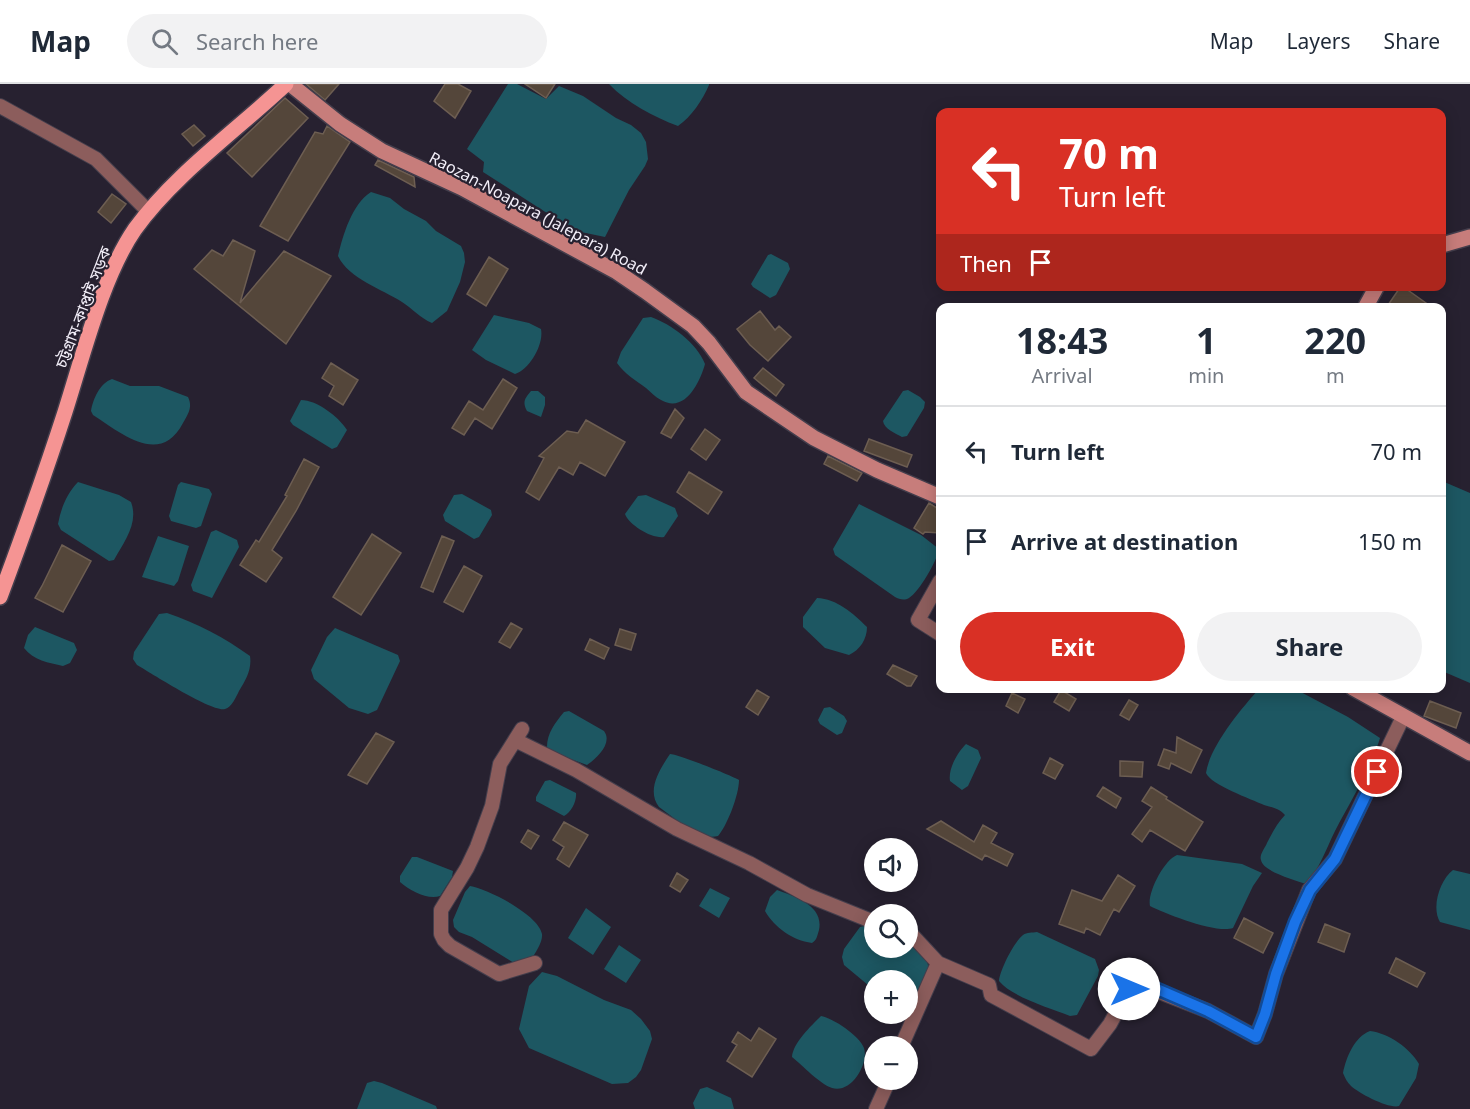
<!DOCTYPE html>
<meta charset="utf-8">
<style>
body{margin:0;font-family:"Noto Sans","Noto Sans Bengali",sans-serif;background:#f2f2f3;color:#1f2937;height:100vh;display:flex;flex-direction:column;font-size:22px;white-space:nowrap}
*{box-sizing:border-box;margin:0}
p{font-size:20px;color:#747a83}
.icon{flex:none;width:33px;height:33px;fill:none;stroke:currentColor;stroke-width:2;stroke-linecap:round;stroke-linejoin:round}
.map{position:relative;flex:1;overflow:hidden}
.details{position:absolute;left:936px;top:219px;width:510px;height:390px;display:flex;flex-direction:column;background:#fff;border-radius:12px;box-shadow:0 3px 15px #0003}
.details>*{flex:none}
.top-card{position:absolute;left:936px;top:24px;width:510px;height:183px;border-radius:12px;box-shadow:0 3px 15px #0003;background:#d93025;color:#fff;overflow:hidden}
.fabs{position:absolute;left:864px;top:754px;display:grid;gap:12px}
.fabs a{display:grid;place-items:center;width:54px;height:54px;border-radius:50%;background:#fff;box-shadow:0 3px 15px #0003;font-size:30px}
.pin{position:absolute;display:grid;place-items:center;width:51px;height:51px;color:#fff;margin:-26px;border:3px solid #fff;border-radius:50%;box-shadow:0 2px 6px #0007}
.me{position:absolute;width:66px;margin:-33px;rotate:90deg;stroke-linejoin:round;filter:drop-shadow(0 0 4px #0008)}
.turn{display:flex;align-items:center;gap:21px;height:126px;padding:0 24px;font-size:27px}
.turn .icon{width:78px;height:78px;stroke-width:2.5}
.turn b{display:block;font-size:42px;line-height:51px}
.then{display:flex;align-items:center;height:57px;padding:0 24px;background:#0003;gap:12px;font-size:22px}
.eta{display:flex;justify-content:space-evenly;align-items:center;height:102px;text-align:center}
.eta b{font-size:36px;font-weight:700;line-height:42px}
.action{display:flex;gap:12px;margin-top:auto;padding:12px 24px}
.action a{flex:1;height:69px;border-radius:36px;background:#d93025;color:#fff;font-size:24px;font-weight:700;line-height:69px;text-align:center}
.action a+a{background:#f2f2f3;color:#1f2937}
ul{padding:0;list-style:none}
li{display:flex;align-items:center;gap:18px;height:90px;padding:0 24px;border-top:2px solid #e0e1e3}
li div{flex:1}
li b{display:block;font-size:22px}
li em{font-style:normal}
header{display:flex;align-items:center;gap:36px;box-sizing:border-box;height:84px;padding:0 30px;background:#fff;border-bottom:2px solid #e0e1e3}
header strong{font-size:28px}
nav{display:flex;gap:33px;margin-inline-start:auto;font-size:21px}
.search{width:420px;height:54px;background:#f2f2f3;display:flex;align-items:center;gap:15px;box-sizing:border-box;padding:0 21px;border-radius:33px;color:#747a83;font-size:22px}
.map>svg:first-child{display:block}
.water{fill:#1d5762}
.building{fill:#54463a;stroke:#6d5e52;stroke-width:1.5}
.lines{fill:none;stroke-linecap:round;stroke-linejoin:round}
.street-casing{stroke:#443e4c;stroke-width:16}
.secondary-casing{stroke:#443e4c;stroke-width:18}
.primary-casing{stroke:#443e4c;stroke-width:18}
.street{stroke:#8c5d5c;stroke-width:14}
.secondary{stroke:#c77d7b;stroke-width:15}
.primary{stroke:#f59493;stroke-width:15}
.route-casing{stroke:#114b97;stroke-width:15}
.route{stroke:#1a73e8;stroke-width:10}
.labels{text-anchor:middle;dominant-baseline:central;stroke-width:4.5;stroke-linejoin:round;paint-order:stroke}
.street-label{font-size:16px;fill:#f3eff9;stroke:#272130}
</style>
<header>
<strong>Map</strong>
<div class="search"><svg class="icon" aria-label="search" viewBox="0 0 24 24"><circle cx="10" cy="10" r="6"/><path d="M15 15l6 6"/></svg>Search here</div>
<nav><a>Map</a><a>Layers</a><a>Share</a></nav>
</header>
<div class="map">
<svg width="1470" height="1025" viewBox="0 0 1470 1025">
<rect width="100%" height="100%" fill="#272130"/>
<!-- water -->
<path class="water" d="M508,0H517L546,15L559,2L583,12L616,34L631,41L641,49L646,58L648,75L645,82L629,106L605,153L581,148L550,131L483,88L484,78L467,65Z
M609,0H709V1C702,17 692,32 678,42C654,33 627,19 609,0Z
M371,108L390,114L404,125L426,137L436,147L461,162L464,169L465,178L460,198L447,227L432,239C420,234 413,225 402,218C382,205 349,195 338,172C343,151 352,120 371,108Z
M771,170L788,179L790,185L776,211L770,214L753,203L751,200L768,171Z
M494,231L529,239L541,245C544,260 530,285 515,290L486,276L472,266Z
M651,233C671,240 697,259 705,280C700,298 685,330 661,316C655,313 651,308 646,304C635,296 625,290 617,279L621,268L643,234Z
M112,295L130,302H159L188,313C193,323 188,330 183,339C160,383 121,349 93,331L91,327C93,315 100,299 112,295Z
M908,306L920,313L925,318L924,324L907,352L902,353C895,349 884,345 883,337L903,307Z
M531,307H538L545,313V321L541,333L527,327C522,318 525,314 531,307Z
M301,316C317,316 339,333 347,346L337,363L332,365L293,341L290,337Z
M1442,397L1470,409V599L1442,587Z
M78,398L119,411L131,418C139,439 124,458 114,476L109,477L61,446L58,440C61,424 67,409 78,398Z
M181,398L209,405L212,410L201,442L196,444L171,437L169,432L178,401Z
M462,410L491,426L492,431L479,453L474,455L445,437L443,431L454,411Z
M646,411L675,424L678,432L664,453C652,455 629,441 625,430L638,412Z
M859,420L921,451L939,465C937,477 919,508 909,514C904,517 899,515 895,513L835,471L833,465Z
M216,446L237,456L239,463L212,514L193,507L191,501L211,448Z
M158,452L189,462L178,497L174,502L142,493Z
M817,514C837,515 853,529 867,543C867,555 860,566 849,571L825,564L803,543V533Z
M167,529C197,539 225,554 250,572C252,585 246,596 239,607C236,613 232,623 225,625C213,629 151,589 137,581L133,575L134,568L159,530Z
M35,543L74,559L77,566L70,579L63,582C49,579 33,576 24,564L28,551Z
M335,544L398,571L400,577L377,626L368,630L349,624L314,595L311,586L327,553Z
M1259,605H1295L1348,633L1380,654C1370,687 1351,716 1335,747C1326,765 1320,784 1306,800C1296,796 1263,788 1261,776C1259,771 1265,764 1267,759C1272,749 1278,738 1285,731C1279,724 1273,724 1264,721C1251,715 1211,701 1206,689C1210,662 1241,625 1259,605Z
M830,623L844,632L847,637L842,649L837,651L820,640L818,636L824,624Z
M569,627L604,647C613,659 597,674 587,681L552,668L547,663C547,649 555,639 564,628Z
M966,660L978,666L981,674L968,702L962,706L950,697C948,685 957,669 966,660Z
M670,670C678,670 735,693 739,696C739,711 727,742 718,752C698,757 675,734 659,723C646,706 660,685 670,670Z
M550,696L576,709C577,717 571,729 564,732L536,717V713L545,697Z
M1177,771L1242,780L1262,789L1253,802L1233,844C1217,850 1166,830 1150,822C1147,809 1164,776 1177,771Z
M412,773H417L453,787L452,793L440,812C428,816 410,807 400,798V792Z
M1453,786L1470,790V846L1440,838C1431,823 1440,796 1453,786Z
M470,802C488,805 539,831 542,850C543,858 535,869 531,876L514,879L472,853L459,848L454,843L453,836L465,808Z
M710,804L730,814L719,834L699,822Z
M777,806C796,813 824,822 819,846C817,852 817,856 812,859C792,856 775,844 765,827L770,813Z
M586,824L611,843L593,871L568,854Z
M868,841L874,843V864H908V859C940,878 931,899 909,923H908V897H874V906L844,881L842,873L844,865L860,843Z
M1037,848L1095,875L1099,886L1098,892L1077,931L1070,932C1050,924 1012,913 999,897C1000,886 1014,858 1023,851C1027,848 1032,849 1037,848Z
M619,861L641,876L626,899L604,885Z
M542,888L557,892L604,916L631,926L641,935L650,947L652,955L641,986L636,993L628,999L612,1000L529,964L519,945L529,902Z
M821,932C833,934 860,952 864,964C869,980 851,1010 832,1004C820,1000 803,982 792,973C793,959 811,942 821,932Z
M1370,947C1388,949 1410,964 1419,980L1416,994L1399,1022C1389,1025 1360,1010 1351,1002C1347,998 1345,994 1343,989C1346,974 1354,953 1370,947Z
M374,997L382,999L436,1022L437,1025H357L367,999Z
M707,1003L731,1014L734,1025H695L693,1019L700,1005Z"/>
<!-- building -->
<path class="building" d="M306,0H339L325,16Z
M445,0H458L471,7L455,34L434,17Z
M525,0H555L546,14Z
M285,14L308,34L252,93L227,69Z
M194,41L205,52L193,62L182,50Z
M327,42L350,58L288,157L260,142L315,48L323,50Z
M378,76L414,93L415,103L375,81Z
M112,110L126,120L111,139L98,128Z
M233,156L255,167L240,219L284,167L331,192L286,260L194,185L212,166L223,172Z
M489,173L508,185L486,222L467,210Z
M1401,202H1402L1433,224H1386Z
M760,227L775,246L779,242L791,253L768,277L750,261L737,245Z
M331,279L358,296L343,321L329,312L334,302L322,294Z
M763,284L784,301L776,312L754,294Z
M503,295L517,304L492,345L475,334L464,351L452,344L469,317L483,326Z
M675,325L684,334L671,354L661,349Z
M586,336L625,358L605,392L580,378L573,391L559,383L539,416L526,408L544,374L539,372L567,347L578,349Z
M705,345L720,356L706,376L691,365Z
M869,355L912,371L907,383L864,367Z
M828,372L862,389L857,397L824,380Z
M304,375L319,383L296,427L272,466L282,474L266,498L240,481L256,456L259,458L287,412L285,411Z
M689,388L722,408L708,430L677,408Z
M929,419L940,426V449L925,448L923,450L914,444Z
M372,450L401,469L361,531L333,513Z
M442,452L454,457L433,508L421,503Z
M62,461L91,477L63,528L35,514L42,502Z
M464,482L482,492L463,528L444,518Z
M511,539L522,545L510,564L499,558Z
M620,545L636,550L631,566L615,561Z
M590,555L609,564L604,575L585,566Z
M893,581L917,592L911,602H907L887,590Z
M757,606L769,613L758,631L746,623Z
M1061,606L1076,615L1069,627L1054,618Z
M1012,609L1025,615L1018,629L1006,622Z
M1129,616L1138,621L1129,636L1120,631Z
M1430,617L1461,629L1456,644L1424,632Z
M376,649L394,658L367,700L348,691Z
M1177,653L1202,666L1191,689L1171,679L1169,685L1158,681L1164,665L1176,669Z
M1050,674L1063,681L1055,695L1043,689Z
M1120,677L1143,678L1142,693L1120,692Z
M1103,703L1121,714L1116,724L1097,712Z
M1151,703L1167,713L1166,715L1203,738L1185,767L1150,746L1142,758L1132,750L1152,723L1142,717Z
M941,737L974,758L983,741L997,749L991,759L1013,770L1007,782L985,771L982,776L927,745Z
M564,738L588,751L569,783L557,775L564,763L553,756Z
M528,746L539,752L531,765L521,758Z
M677,789L688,796L680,808L670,802Z
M1118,791L1135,802L1119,828L1114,825L1100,851L1086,844L1084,849L1059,840L1072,806L1102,817Z
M1244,834L1273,849L1263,869L1234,854Z
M1325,840L1350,850L1344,868L1318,858Z
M1396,874L1425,889L1417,903L1389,889Z
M759,944L776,955L752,993L727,977L737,961L732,958L738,948L751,957Z"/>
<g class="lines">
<!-- street casing -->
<g class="street-casing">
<path id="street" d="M0,22L96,75L149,128
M940,497L918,536L940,550
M522,645L500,680L492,722L477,763L467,784L441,826V850L444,856L450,862L499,890L535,879
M515,656L576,686L677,745L749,779L807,811L874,838
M908,849L912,851L938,879L989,901L991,911L1091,965L1110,940L1129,905L1133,901L1139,900L1208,927L1256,953L1265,930L1276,890L1309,806L1335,775L1403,633
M901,963L938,879
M876,1025L889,996"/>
</g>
<!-- secondary casing -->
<g class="secondary-casing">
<path id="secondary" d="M290,0L340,40L382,67L462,104L617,188L645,207L693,242L709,259L746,308L814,354L877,386L940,413
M1442,161L1470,153
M1365,224L1377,202
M1353,604L1470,669"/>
</g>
<!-- primary casing -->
<g class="primary-casing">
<path id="primary" d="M0,513C23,451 45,390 65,328C83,272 102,193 135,145C174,91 237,46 286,0"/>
</g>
<!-- street -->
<use href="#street" class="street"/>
<!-- secondary -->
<use href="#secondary" class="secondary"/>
<!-- primary -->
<use href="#primary" class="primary"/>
</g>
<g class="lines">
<!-- route casing -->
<g class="route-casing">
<path id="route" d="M1129,905L1133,901L1139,900L1157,905L1208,927L1256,953L1265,930L1276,890L1295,838L1310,806L1335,775L1377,688"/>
</g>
<!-- route -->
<use href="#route" class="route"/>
</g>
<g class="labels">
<!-- street labels -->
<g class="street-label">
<text transform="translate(538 129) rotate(28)">Raozan-Noapara (Jalepara) Road</text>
<text transform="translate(83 223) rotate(-69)">চট্টগ্রাম-কাপ্তাই সড়ক</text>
</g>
</g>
</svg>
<div class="fabs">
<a><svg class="icon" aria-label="sound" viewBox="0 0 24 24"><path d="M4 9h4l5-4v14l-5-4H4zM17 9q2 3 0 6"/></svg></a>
<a><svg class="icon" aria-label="search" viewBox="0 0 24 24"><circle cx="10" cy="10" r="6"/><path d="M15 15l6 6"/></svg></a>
<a>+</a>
<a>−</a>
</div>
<div class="pin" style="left:1377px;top:688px;background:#d93025"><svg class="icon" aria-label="arrive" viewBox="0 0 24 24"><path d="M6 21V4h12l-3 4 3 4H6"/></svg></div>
<svg class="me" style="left:1129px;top:905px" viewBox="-20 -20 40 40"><circle r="19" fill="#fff"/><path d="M0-13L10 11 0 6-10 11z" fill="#1a73e8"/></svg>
<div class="top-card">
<div class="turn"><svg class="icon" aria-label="left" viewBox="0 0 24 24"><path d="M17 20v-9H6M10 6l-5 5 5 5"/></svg><div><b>70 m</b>Turn left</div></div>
<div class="then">Then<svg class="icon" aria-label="arrive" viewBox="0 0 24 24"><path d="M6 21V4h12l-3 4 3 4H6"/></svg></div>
</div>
<section class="details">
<div class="eta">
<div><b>18:43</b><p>Arrival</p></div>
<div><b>1</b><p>min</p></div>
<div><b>220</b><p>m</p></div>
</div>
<ul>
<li><svg class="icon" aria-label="left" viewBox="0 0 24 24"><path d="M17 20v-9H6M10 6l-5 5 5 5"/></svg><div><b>Turn left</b></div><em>70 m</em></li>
<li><svg class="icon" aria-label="arrive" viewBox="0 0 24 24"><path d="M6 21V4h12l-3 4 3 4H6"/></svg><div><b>Arrive at destination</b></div><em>150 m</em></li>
</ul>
<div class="action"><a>Exit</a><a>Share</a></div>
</section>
</div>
